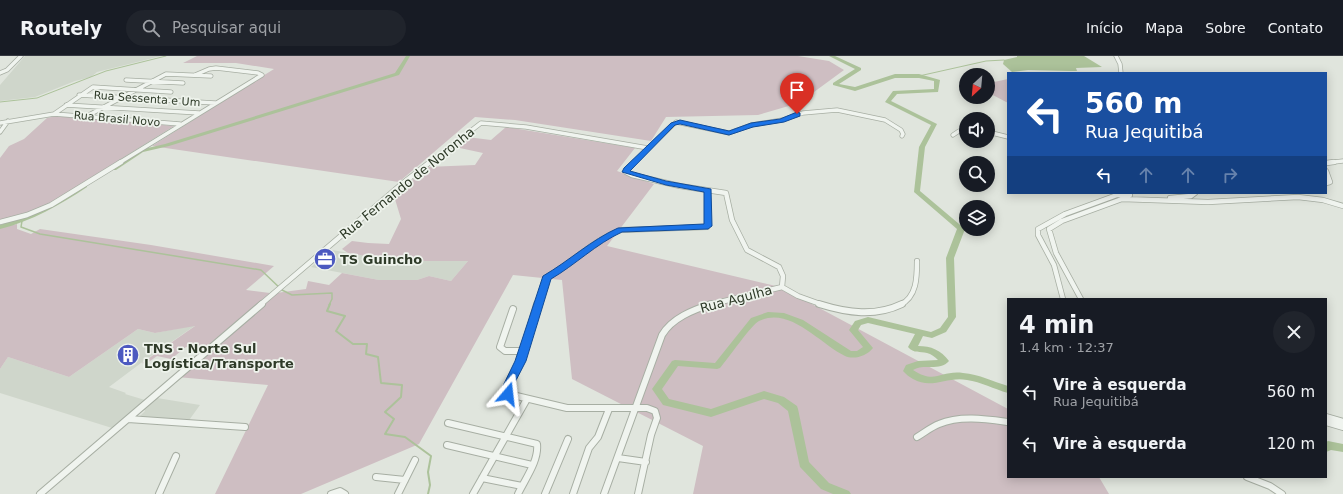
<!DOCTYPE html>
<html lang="pt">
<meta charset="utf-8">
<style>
body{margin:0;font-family:"DejaVu Sans",sans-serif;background:#20242c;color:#f1f3f6;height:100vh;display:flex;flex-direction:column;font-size:15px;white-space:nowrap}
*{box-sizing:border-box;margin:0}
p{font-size:13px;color:#9ea1a6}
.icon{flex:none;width:22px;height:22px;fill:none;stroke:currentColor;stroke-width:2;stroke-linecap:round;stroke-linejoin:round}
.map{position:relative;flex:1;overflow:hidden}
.details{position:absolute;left:1007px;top:242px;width:320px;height:180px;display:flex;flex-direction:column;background:#171b24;border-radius:0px;box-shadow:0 2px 10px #0003}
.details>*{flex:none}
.top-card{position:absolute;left:1007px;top:16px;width:320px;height:122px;border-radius:0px;box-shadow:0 2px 10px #0003;background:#1a4fa0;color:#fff;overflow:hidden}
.needle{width:26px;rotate:206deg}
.fabs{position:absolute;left:959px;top:12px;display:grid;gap:8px}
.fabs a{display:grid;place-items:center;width:36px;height:36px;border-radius:50%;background:#171b24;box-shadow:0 2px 10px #0003;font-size:20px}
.pin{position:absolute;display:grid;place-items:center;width:34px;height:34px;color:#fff;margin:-41px -17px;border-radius:50% 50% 50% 0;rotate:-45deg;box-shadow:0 0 4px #0007}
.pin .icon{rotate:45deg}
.me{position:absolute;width:44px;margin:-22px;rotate:17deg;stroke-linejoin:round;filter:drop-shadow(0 0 3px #0008)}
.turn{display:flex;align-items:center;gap:14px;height:84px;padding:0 12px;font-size:18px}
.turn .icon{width:52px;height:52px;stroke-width:2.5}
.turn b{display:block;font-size:28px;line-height:34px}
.lanes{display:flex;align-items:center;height:38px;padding:0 12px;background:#0003;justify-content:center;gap:20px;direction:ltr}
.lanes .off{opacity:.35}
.round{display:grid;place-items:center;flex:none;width:42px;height:42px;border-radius:21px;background:#20242c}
.summary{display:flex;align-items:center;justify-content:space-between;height:68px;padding:0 12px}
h1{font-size:24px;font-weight:700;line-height:30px}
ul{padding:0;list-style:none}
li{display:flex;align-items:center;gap:12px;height:52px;padding:0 12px}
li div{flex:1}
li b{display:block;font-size:15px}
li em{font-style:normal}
header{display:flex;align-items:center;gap:24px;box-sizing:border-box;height:56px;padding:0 20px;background:#171b24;border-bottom:1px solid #363941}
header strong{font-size:19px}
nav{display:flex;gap:22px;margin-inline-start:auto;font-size:14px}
.search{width:280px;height:36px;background:#20242c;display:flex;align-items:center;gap:10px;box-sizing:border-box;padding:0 14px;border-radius:22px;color:#9ea1a6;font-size:15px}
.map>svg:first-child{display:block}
.built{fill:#cfd6cb}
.green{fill:#cebec2}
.water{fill:#acc29a}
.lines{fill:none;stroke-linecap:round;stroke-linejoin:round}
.stream-far2{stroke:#acc29a;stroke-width:1}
.stream-far1{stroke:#acc29a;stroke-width:1.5}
.stream{stroke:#acc29a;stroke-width:2}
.river{fill:#acc29a;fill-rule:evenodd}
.street-far2-casing{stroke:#a7aea3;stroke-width:5}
.street-far1-casing{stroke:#a7aea3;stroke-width:6}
.street-casing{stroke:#a7aea3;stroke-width:8}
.street-far2{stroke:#f0f4ef;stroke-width:3.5}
.street-far1{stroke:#f0f4ef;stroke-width:4.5}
.street{stroke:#f0f4ef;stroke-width:6}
.route{fill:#1a73e8;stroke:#114b97}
.labels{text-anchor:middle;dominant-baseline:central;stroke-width:3.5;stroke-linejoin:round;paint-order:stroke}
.far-street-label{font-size:11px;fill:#2e3a28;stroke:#eef3ec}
.street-label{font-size:13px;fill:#2e3a28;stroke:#eef3ec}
.poi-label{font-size:13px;font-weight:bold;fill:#2e3a28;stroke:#eef3ec;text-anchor:start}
</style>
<header>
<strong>Routely</strong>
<div class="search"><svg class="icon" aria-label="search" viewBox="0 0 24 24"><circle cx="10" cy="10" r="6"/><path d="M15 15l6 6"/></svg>Pesquisar aqui</div>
<nav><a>Início</a><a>Mapa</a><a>Sobre</a><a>Contato</a></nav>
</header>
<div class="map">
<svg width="1343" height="438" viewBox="0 0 1343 438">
<rect width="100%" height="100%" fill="#e0e5dd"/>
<!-- built -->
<path class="built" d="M25,0H161L97,16L91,21L75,25L35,41L0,45V29Z
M332,194L396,205H468L451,225L429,220L417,224H379L311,211Z
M196,269L141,307L109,331L126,337L125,338L145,344L112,372L0,337V313L8,301L69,321L138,273L155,277Z
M157,342L200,349L187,367L137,363L145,355L144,353Z"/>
<!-- green -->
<path class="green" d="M197,0H798L829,5L844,14L799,47L758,59L666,61L651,85L515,64L475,61L399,126L152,90L274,13L236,7H183Z
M1008,23V47L989,37L993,34L994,26Z
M56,60L174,70L41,153L0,164V102L9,90L24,83L47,62Z
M506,71L635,92L617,115L654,128L607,190L780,231L1008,353V421H1099L1109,438H693L703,390L572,323L562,224L513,219L419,388L301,438H215L268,329L177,321L276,237L306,233L308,225L329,229L342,217L379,224H417L429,220L451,225L468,205H396L348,197L342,193L352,185L368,187L389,188L401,163L394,140L427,111L475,109L483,97L455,91L467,81L491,84Z
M17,168V173L31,178L40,173L151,189L274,210L246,234L270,237L201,295L186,291L171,303L157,300L146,308L142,307L195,270L155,277L138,273L69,321L8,301L0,313V172Z"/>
<!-- water -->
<path class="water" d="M1017,0H1084L1102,11L1076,12L1077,15H1070L1028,14L1012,16L1003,8L1004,4L1017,1Z"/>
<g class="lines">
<!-- stream-far2 -->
<path class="stream-far2" d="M919,20L986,5L1004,4
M0,46L37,42L106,15L166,0"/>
<!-- stream-far1 -->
<path class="stream-far1" d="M22,165L21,171L40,178L261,214L282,234L292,239L332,237V243L329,249"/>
<!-- stream -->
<path class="stream" d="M330,248L327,255L345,260L336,275L353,288H367L366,298L378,301L381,327L402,329L401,341L385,356L394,363L385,378L405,381L431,400L428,416L430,429L428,438"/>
<!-- river -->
<path class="river" d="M406,0H410L399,19L169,90L143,96L116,114H112L111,113L139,94L165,88L395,17Z
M829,0H835L861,12V14L839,28L855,31L895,18H919L940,24L938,36L897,38L891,45L937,68L925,91L920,135L965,173L954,202L956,261L946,276L932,282L923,280L918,290C931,290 941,294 949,305C940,316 923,307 913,314C936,329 940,314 963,317C979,318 994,326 1008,330V337C994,333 981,326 967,324C947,320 932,334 913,323C909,321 906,318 903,315L906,309L918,305L938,304C935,301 931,298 927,297C920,295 914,298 908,291L915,278L868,267L861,269L858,274L873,292C867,300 854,304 845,300C820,288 790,250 759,265C752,268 727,304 720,312L717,313L678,310L662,333L669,343L711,353L764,335L784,341L797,350L798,353L809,406L829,427L849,435L851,438H833L821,433L800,411L788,355L778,347L764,343L711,361L663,349L652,333L672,305L675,304L715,307L751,262L768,256L784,257L803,264L851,295H857L863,291L849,274L855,265L868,261L931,276L940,272L948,261L946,202L957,173L914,136L919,91L931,69L885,46L893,35L934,33V25L919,22H895L855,35L833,29V27L855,13Z
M85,128L87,129V131C60,149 32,165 0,173V169L21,162L42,153Z
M1328,385L1343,388V396L1331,394L1326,396V386Z"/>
<!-- street-far2 casing -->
<g class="street-far2-casing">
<path id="street-far2" d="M1116,0L1120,8L1121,17
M0,17L7,14L21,0
M126,24L183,27
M79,39L215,47
M66,49L199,57
M54,58L93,31L171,36
M87,60L166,18L211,20
M0,67L54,58L180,68
M0,76L8,65
M988,76L1008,81
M953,79L959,75H966
M119,107L262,19L258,17L216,12L209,13L195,19
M429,107L481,67L526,71L648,92
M633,107L676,66L729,77L751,69L782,64L803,57L837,54L885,64L901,74L903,78L902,80
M1326,107L1343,105"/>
</g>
<!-- street-far1 casing -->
<g class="street-far1-casing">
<path id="street-far1" d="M634,106L626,114V116L632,119L680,130L726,137L732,164L747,194L779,211L783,220L782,231
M1326,107L1334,106
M1326,115L1330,126L1326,127
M1170,142L1191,140L1195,137
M0,166L27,159L51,149L121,106
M1063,243L1054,209L1038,179V173L1065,158L1117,139H1130
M1081,243L1056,197L1049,173L1062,165L1122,143L1208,146L1298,141L1323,144L1343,150
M260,249L403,127L430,106
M537,249L545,222C570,208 595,183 621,174L707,171L708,135
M708,249L782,231L798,240L823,249
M900,249C917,241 917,221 917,205"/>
</g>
<!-- street casing -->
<g class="street-casing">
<path id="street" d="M537,248L521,305L505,335L508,338L567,352H647L655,355L657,362L651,379L638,438
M819,248C848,257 875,261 902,248
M513,253L500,291L505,295H523
M1326,361L1343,366
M128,363L245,371
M1326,366L1343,371
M448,367L537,388C539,405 525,423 518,438
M917,381C924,377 931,371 939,368C960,359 986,363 1008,366
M447,389L532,409
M618,402L646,406
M376,421L405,424
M1247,421L1270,430L1282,438
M482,422L522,430
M40,438L262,248
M159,438L176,400
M331,438L340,435L345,438
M398,438L415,404
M473,438L527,343
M545,438L568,383
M573,438L589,392L598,381L609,353
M604,438L662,279C672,262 693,254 711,248"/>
</g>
<!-- street-far2 -->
<use href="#street-far2" class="street-far2"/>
<!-- street-far1 -->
<use href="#street-far1" class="street-far1"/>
<!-- street -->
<use href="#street" class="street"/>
</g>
<!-- route -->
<path class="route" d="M797,56L800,57V60L784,66L753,71L729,79L680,68L675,69L630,115L666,125L711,133L712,170L708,173L622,176C596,188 575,209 551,223L526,305L511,334L513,338L512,341L508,342L504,341L500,336L515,305L543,220C569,205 591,184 618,172L704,168V136L666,129L622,116L624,112L671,67L680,64L729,75L751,67L780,63Z"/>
<!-- icons -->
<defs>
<g id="office-disc" transform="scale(1.15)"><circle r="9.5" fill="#4c59c0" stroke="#eef3ec"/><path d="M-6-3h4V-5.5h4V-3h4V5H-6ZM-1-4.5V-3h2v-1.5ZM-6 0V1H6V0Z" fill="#fff"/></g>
<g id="building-disc" transform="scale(1.15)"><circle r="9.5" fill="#4c59c0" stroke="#eef3ec"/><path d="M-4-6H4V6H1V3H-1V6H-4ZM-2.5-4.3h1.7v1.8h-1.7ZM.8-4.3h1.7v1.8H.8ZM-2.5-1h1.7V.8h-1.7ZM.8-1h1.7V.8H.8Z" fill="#fff"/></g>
</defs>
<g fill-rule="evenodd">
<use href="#office-disc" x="325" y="203"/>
<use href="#building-disc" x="128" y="299"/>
</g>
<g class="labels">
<!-- far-street labels -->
<g class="far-street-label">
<text transform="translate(147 43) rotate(4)">Rua Sessenta e Um</text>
<text transform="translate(117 63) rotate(5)">Rua Brasil Novo</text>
</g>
<!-- street labels -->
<g class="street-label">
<text transform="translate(407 127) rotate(-39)">Rua Fernando de Noronha</text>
<text transform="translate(736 243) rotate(-15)">Rua Agulha</text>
</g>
<!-- poi labels -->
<g class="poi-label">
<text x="340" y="203">TS Guincho</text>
<text x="144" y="292">TNS - Norte Sul<tspan x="144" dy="15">Logística/Transporte</tspan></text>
</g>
</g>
</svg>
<div class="fabs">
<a><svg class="needle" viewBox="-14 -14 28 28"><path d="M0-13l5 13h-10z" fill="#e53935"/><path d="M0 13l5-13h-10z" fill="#9ea1a6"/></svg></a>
<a><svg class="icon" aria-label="sound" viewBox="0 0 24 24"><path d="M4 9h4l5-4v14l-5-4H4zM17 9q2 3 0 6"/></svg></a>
<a><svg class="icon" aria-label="search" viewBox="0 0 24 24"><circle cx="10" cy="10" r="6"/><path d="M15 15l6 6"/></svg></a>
<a><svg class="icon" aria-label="layers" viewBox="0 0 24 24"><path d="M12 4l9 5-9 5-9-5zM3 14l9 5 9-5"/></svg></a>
</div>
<div class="pin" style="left:797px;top:58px;background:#d93025"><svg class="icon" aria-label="arrive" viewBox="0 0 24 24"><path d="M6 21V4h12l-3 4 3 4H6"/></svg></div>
<svg class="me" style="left:508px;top:338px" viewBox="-20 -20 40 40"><path d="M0-17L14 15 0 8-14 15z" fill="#1a73e8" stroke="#fff" stroke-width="4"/></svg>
<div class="top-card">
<div class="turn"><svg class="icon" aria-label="left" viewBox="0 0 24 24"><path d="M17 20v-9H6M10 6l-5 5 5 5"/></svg><div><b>560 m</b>Rua Jequitibá</div></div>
<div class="lanes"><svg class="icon" aria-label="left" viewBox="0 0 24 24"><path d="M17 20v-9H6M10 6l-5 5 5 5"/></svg><svg class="icon off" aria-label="ahead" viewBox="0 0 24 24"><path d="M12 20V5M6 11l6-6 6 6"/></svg><svg class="icon off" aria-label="ahead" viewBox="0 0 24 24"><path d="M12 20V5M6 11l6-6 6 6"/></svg><svg class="icon off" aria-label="right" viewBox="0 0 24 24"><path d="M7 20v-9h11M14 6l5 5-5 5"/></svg></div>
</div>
<section class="details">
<div class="summary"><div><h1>4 min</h1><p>1.4 km · 12:37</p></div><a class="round"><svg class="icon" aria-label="close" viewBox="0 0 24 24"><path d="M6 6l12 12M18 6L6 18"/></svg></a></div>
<ul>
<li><svg class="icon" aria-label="left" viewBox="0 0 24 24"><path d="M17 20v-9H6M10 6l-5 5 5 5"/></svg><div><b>Vire à esquerda</b><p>Rua Jequitibá</p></div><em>560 m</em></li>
<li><svg class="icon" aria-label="left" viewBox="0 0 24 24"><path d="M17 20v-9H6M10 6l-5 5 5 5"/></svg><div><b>Vire à esquerda</b></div><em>120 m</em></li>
</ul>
</section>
</div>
